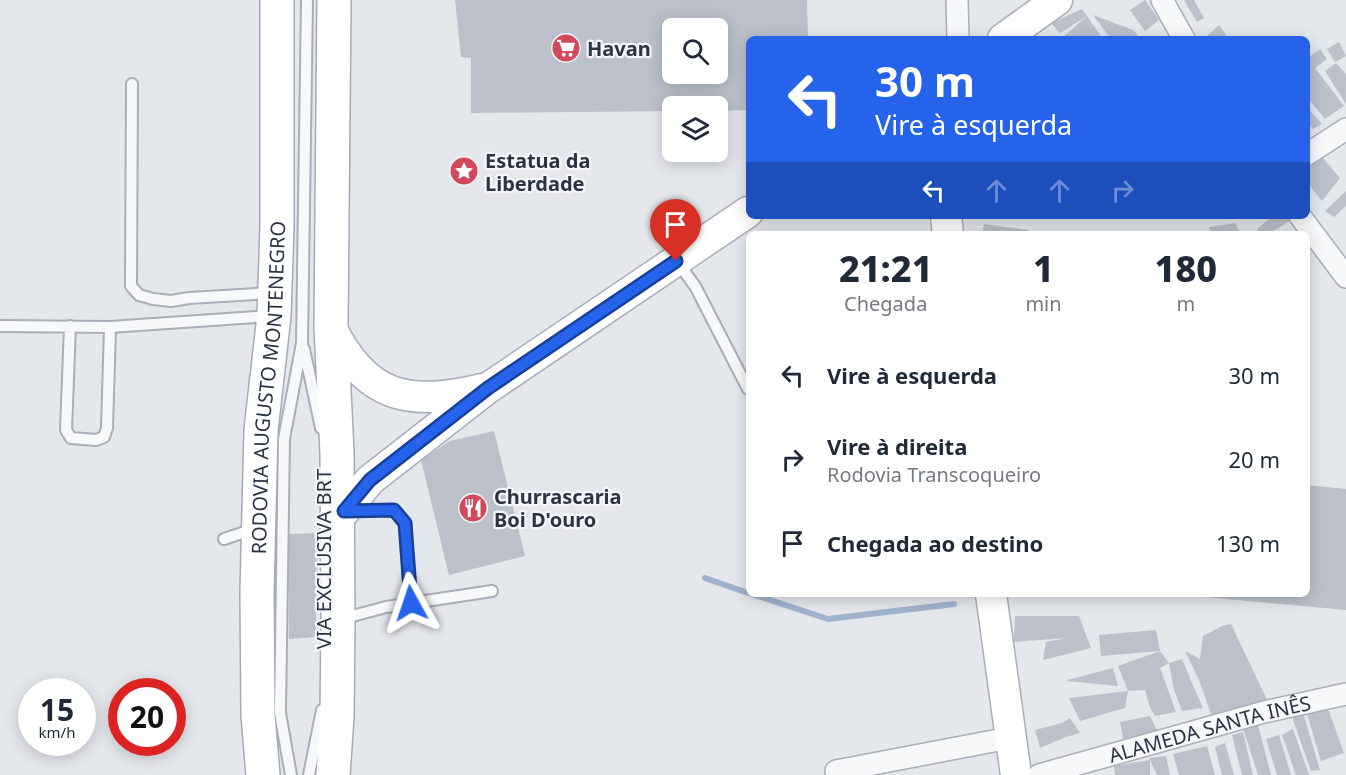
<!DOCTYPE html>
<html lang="pt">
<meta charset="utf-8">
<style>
body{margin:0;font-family:"Noto Sans",sans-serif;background:#f6f6f7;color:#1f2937;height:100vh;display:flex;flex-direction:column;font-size:22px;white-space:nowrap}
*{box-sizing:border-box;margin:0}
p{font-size:20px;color:#747a83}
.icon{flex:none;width:33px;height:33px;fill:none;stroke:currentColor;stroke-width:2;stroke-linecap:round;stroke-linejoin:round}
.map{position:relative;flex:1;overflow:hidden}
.details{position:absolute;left:746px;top:231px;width:564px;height:366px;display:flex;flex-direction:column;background:#fff;border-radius:9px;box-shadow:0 3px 15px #0003}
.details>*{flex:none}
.banner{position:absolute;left:746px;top:36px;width:564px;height:183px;border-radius:9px;box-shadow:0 3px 15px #0003;background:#2563eb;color:#fff;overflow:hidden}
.tools{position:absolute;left:662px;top:18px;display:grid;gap:12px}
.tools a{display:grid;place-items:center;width:66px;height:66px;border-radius:9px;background:#fff;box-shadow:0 3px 15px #0003;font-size:30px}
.speed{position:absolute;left:18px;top:678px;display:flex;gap:12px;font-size:30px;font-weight:700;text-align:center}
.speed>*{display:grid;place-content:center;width:78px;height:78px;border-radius:50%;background:#fff;box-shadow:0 3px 15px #0003;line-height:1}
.speed small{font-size:15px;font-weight:400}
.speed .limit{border:9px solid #d22;background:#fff;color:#111}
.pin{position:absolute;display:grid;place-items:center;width:51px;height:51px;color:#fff;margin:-62px -26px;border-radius:50% 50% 50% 0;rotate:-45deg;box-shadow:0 0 6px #0007}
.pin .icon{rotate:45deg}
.me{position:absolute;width:66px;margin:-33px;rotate:355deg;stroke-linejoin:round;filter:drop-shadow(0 0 4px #0008)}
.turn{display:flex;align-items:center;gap:21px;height:126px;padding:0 30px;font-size:27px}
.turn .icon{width:78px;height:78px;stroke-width:2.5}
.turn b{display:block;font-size:42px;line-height:51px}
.lanes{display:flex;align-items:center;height:57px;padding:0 30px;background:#0003;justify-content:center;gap:30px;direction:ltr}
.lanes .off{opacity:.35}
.eta{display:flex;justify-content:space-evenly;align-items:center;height:102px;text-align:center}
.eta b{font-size:36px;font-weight:800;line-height:42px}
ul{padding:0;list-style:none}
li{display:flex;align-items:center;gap:18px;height:84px;padding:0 30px}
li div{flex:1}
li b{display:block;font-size:22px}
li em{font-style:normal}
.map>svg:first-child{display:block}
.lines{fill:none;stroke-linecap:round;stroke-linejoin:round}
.stream{stroke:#9fb4cc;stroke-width:6}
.building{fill:#bbc0ca;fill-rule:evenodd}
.service-casing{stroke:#a9aeb7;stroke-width:14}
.minor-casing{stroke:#a9aeb7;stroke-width:24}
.secondary-casing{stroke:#a9aeb7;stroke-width:33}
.primary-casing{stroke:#a3abb8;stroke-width:36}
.service{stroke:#f7f8fa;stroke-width:10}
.minor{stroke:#f7f8fa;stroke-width:21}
.secondary{stroke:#fff;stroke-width:30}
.primary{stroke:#fff;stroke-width:33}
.route-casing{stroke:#184099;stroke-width:15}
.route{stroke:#2563eb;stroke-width:10}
.labels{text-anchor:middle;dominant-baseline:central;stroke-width:4.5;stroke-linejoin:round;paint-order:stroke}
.poi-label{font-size:20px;font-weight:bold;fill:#2b3445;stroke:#f4f6f9;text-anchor:start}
.street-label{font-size:20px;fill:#2b3445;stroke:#f4f6f9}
</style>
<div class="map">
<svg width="1346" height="775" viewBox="0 0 1346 775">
<rect width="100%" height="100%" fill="#e4e7ec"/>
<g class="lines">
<!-- stream -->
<path class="stream" d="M705,578L748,593
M752,594L828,619L954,604"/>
</g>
<!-- building -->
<path class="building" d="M455,0H807L808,39H748V110L717,111V106H672V111L471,113V58L461,57ZM672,28H717V74H672Z
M1145,0L1159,20L1145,31L1130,10Z
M1184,0H1194L1204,18L1197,22Z
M1082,9L1087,16L1060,33L1051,23Z
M1093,15L1133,30L1141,39H1111Z
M1087,16L1103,39L1062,38Z
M1219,25L1229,39H1206L1205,38Z
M1339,42L1346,56L1335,62L1327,49Z
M1320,49L1327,59L1315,68L1344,106L1325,119L1306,96V59Z
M1336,63L1346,74V104L1325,71Z
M1306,106L1322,124L1313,129L1306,122Z
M1323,158L1340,178L1322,201L1306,181V167Z
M1346,191V206L1334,217L1325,211Z
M1273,216H1288L1291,220L1269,234H1259L1257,229Z
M1236,223L1240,234H1210L1209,227Z
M984,224L1028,230V234H982Z
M494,431L525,556L449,575L421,460L450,441Z
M1306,485L1346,489V610L1194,596V594H1306Z
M317,533L316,637L289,639V534Z
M1015,616H1079L1091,648L1043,660L1046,642L1067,638L1014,642Z
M1231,624L1268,702L1211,714L1199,680L1185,651L1200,659L1203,636L1222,626Z
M1156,630L1160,651L1101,656L1099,635Z
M1160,651L1169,663L1160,668L1176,712L1155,716L1149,705L1145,690L1128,691L1118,666Z
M1182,659L1192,683L1203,708L1182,711L1174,690L1169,663Z
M1113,668L1118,686L1067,681V680Z
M1128,691L1125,708L1080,721L1069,698Z
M1326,703L1344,753L1321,761L1307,714Z
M1303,712L1320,770L1311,771L1292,717Z
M1150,716L1159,734L1124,743L1120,722Z
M1070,718L1080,733L1066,737L1040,748L1035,730L1062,723Z
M1258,725L1271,775H1258L1243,728Z
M1293,729L1309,775H1296L1282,735Z
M1243,732L1253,775H1242L1232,735Z
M1279,735L1291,775H1277L1266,739Z
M1225,743L1234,775H1222L1215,747Z
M1207,746L1215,775H1179L1173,754Z
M1166,756L1170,775H1157L1149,758Z
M1150,760V775H1115L1114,766Z"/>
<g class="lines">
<!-- service casing -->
<g class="service-casing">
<path id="service" d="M132,84L131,286L139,295L153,299L171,301L189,298L271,293
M678,263L695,286L748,389
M0,326L110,327L270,316
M70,326L66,430L71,438L96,440L104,437L107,428L110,327
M304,349L321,428
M351,511L394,510L405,523L411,603
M224,539L254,529
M341,619L386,607L492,591
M291,775L280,713L284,439L302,343L307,0
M309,775L322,710"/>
</g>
<!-- minor casing -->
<g class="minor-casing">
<g id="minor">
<path d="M957,0L958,39"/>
<path d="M1162,0L1184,39"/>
<path d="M1306,155L1346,129"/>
<path d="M1300,216L1346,277"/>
<path d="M836,771L1009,738"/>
<path id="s1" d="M1039,775L1264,712L1346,694"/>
</g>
</g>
<!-- secondary casing -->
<g class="secondary-casing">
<path id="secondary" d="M1003,39L1057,0
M946,216L948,234
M331,327C365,398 409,407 482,389
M338,519L370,480L488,388L748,212
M991,594L1016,775"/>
</g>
<!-- primary casing -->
<g class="primary-casing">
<g id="primary">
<path id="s2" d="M263,775L258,715L257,592L261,430L274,316L277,226V0"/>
<path d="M333,775L337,717L338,620L337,453L331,327L334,0"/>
</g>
</g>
<!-- service -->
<use href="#service" class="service"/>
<!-- minor -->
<use href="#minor" class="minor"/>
<!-- secondary -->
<use href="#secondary" class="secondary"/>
<!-- primary -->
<use href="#primary" class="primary"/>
</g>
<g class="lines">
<!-- route casing -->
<g class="route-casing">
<path id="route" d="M411,603L405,523L394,510L344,511L370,480L488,388L676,261"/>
</g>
<!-- route -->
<use href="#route" class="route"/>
</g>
<!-- icons -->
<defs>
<g id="supermarket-disc" transform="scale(1.5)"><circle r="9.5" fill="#d1495b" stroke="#f4f6f9"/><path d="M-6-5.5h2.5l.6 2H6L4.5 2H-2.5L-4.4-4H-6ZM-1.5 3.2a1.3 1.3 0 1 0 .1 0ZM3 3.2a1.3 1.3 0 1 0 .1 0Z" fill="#fff"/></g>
<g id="sight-disc" transform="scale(1.5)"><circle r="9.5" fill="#d1495b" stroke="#f4f6f9"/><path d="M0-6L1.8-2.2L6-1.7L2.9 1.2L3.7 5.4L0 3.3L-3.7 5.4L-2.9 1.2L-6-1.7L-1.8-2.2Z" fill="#fff"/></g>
<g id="restaurant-disc" transform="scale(1.5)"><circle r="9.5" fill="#d1495b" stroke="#f4f6f9"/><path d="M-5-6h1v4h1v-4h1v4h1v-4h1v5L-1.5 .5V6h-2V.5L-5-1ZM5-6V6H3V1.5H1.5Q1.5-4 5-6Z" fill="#fff"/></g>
</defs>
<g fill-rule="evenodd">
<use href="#supermarket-disc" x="566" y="48"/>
<use href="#sight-disc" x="464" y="171"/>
<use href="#restaurant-disc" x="473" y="508"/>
</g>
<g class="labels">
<!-- poi labels -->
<g class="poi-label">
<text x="587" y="48">Havan</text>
<text x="485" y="160">Estatua da<tspan x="485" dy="23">Liberdade</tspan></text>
<text x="494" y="496">Churrascaria<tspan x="494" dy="23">Boi D'ouro</tspan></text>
</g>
<!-- street labels -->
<g class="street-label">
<text stroke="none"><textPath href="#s2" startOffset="388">RODOVIA AUGUSTO MONTENEGRO</textPath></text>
<text transform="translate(323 559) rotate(-90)">VIA EXCLUSIVA BRT</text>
<text stroke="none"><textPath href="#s1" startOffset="177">ALAMEDA SANTA INÊS</textPath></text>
</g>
</g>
</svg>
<div class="tools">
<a><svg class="icon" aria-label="search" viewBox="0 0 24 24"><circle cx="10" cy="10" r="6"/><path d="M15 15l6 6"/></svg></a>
<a><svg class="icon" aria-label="layers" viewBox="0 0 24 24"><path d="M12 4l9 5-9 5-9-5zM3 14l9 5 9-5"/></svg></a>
</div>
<div class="speed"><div>15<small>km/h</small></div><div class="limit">20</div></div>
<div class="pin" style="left:676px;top:261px;background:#d93025"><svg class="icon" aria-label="arrive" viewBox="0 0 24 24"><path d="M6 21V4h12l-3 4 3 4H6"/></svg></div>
<svg class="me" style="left:411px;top:603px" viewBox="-20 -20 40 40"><path d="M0-17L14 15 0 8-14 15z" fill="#2563eb" stroke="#fff" stroke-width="4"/></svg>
<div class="banner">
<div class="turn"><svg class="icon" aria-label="left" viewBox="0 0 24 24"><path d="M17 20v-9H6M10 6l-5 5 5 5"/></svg><div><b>30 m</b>Vire à esquerda</div></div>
<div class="lanes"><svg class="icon" aria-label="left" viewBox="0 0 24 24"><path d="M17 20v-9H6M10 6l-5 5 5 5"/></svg><svg class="icon off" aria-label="ahead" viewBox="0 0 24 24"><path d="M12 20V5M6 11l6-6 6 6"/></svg><svg class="icon off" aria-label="ahead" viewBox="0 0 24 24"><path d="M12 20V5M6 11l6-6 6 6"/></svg><svg class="icon off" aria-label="right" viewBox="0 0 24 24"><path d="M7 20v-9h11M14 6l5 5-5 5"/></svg></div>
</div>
<section class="details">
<div class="eta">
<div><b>21:21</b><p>Chegada</p></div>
<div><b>1</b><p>min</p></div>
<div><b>180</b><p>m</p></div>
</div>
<ul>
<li><svg class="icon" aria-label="left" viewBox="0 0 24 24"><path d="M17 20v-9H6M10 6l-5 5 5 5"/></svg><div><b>Vire à esquerda</b></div><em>30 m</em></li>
<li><svg class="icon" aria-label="right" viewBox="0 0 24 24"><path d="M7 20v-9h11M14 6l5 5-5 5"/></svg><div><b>Vire à direita</b><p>Rodovia Transcoqueiro</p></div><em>20 m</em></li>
<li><svg class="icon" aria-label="arrive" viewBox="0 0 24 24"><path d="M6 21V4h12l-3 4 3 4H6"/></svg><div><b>Chegada ao destino</b></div><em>130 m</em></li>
</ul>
</section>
</div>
